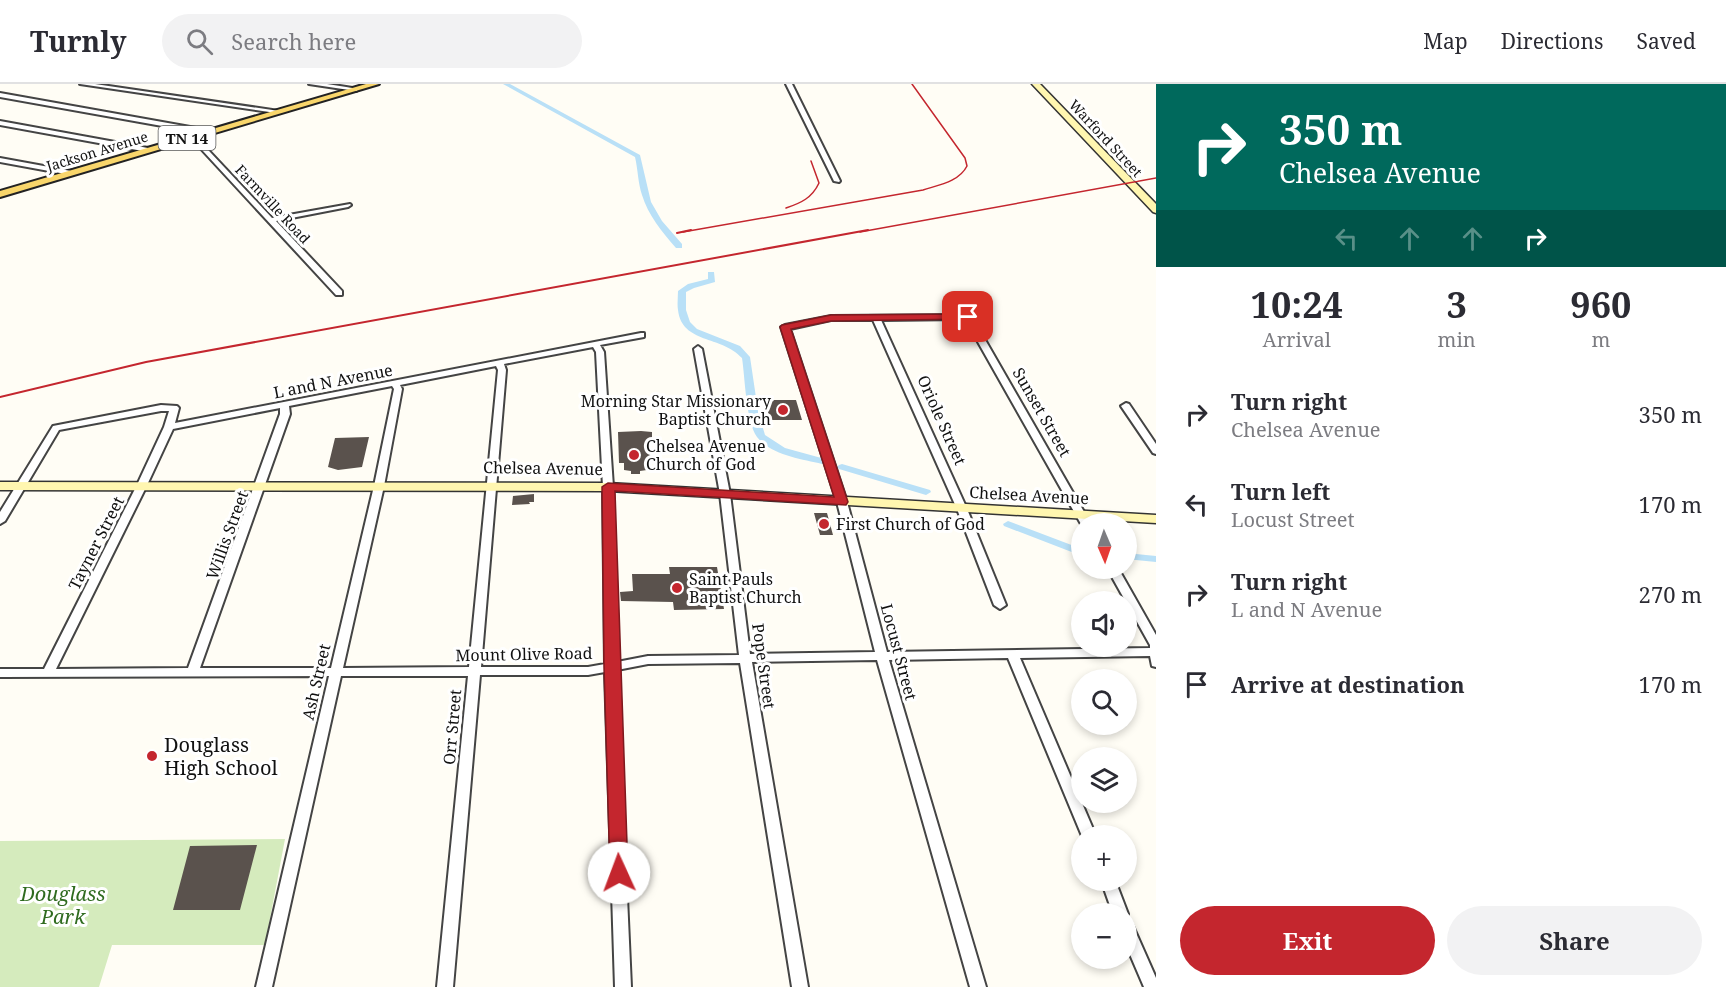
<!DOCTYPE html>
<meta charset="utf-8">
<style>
body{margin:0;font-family:"Noto Serif",serif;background:#f2f2f3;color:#2b2b33;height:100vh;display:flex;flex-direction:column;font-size:22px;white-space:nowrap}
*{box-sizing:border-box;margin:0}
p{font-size:20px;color:#7c7c81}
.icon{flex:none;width:33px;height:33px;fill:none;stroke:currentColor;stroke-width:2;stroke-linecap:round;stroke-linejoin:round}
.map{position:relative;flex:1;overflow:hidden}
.side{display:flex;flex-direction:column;background:#fff;width:570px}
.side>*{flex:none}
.banner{background:#00695c;color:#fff;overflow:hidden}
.needle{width:39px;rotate:178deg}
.tools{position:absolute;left:1071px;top:429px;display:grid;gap:12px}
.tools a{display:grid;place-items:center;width:66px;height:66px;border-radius:50%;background:#fff;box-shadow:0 3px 9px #0003;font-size:30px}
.pin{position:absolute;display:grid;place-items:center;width:51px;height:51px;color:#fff;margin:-26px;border-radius:12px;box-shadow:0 3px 9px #0006}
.me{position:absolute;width:66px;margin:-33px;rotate:358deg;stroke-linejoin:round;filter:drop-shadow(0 0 4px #0008)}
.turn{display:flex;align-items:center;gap:21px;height:126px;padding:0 24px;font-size:27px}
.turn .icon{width:78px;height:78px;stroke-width:2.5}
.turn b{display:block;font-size:42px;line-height:51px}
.lanes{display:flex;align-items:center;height:57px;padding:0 24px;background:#0003;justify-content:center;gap:30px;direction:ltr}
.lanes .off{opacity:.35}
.eta{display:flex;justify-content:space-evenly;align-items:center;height:102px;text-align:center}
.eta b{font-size:36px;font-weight:700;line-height:42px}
.cta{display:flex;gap:12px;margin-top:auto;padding:12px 24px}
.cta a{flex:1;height:69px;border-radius:36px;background:#c4262e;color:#fff;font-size:24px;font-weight:700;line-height:69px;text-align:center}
.cta a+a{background:#f2f2f3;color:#2b2b33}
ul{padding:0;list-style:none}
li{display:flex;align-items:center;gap:18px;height:90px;padding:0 24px}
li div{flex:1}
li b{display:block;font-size:22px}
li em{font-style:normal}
header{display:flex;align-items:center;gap:36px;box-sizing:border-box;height:84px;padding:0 30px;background:#fff;border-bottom:2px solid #e1e1e2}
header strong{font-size:28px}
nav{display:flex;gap:33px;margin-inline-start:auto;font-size:21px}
.search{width:420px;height:54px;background:#f2f2f3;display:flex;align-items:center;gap:15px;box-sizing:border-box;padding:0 21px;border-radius:33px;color:#7c7c81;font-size:22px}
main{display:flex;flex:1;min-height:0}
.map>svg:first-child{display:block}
.green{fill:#d5ebbd}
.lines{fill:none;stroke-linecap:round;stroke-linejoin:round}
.canal{fill:#b9e0f7;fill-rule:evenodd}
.building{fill:#5a524d}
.street-casing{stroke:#444;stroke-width:4}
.secondary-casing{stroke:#333;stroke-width:3}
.primary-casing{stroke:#222;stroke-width:4}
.street{fill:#fff;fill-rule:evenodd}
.secondary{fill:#fff6b0;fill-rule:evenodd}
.primary{fill:#f9d66b;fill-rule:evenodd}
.rail-far1{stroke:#c4262e;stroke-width:1.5}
.rail{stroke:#c4262e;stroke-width:2}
.route{fill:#c4262e;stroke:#7f191e;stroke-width:1.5}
.poi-dot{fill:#c4262e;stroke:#fff;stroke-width:2}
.labels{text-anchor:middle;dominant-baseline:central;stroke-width:6;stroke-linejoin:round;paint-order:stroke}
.far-street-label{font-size:14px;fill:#111;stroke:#fff}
.shield{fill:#fff;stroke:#585858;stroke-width:1.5}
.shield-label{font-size:15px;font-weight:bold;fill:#111}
.street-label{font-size:16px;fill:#111;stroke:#fff}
.poi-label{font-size:16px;fill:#111;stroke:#fff;text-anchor:start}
.near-poi-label{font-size:20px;fill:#111;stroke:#fff;text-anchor:start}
.near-park-label{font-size:20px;font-style:italic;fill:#2f6b1f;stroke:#fff}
</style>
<header>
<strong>Turnly</strong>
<div class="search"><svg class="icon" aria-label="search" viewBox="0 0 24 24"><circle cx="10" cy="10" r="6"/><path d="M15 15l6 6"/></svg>Search here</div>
<nav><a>Map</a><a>Directions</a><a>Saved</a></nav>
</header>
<main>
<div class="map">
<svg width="1156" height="903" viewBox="0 0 1156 903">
<rect width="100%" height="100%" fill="#fffdf5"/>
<!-- green -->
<path class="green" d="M285,755L265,861H112L99,903H0V757Z"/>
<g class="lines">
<!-- canal -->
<path class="canal" d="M503,0H510L640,71L651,118L662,137L682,160V164H676C662,148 648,131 642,111C638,99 638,86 635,73Z
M708,188H714L715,198L694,204L686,208V226L690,238L697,245L740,262L750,273L758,327L765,351L785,364L825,375L827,377L825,379L822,380C801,375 771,371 757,353C746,338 745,293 742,274C721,251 682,260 678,226C677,220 678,213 678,207L688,200L708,195Z
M842,380L930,406L931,408L926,411L839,385L837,383L839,381Z
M1008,437L1082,465V472L1004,442L1003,440Z
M1126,469L1156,472V478L1126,475Z"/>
</g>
<!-- building -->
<path class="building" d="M765,316H796L802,336H770Z
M641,347L652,348V357H649L651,379H646L647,386L640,387V390H631V387L624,386V379H619L618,348Z
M369,353L362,383L338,386L328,383L335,354Z
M534,410V418H529L530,420L512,421L513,412Z
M814,429H827L833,451H820Z
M669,483H717L724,525L674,526L673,518L621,517L620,508L633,507L632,490H670Z
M257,761L240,826H173L190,762Z"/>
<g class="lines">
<!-- street casing -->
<g class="street-casing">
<path id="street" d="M80,0H95L279,27L276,29Z
M309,0H327L359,5L356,7Z
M786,0H792L840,97L839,98L834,97Z
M0,9L207,46L210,48L207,50L0,13Z
M0,37L148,64L151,66L148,68L0,41Z
M184,49L195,52L272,134L350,120L351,121L348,123L276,137L342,207V211H336L191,54L184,51Z
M0,74L71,87L74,89L71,91L0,78Z
M968,231L972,233L1091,440H1081L965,235L881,236L967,425L1006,521L1000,525L994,521L957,425L873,236H831L790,245L847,418L887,568L1150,564V561L1107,484H1118L1156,551V583L1152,582L1150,572L1020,574L1096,752H1082L1008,574L889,576L986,903H970L877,576L752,578L808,903H792L740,579L648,580L617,586L631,903H615L605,588L588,591H480L453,903H437L468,592H341L272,903H256L329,592L0,593V585H44L137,401L164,343L169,327H161L59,346L5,437L0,440V428L53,342L161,321L177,322L179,324L175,339L641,249H644V253L600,261L604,268L613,403L617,578L648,572L739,571L720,410L694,265L698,262L702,265L730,410L750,570L875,568L837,418L781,243L785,241L831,232ZM593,263L596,268L603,403L605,580L588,583H481L506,286L504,280ZM496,282L498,286L469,583L343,584L384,402L402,305L400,301ZM392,302L394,305L374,402L331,584H200L290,330L289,322ZM280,324V330L188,584L56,585L147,401L173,345Z
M1126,319L1129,320L1156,360V370L1153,369L1121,322Z
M1101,796H1115L1128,830L1126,834V830H1113Z
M1126,836L1131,838L1133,842L1156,894V903H1144L1126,861Z"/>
</g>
<!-- secondary casing -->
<g class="secondary-casing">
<path id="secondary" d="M1032,0H1040L1156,120V129L1153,128Z
M0,398L608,399L1156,431V439L608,407L0,406Z"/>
</g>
<!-- primary casing -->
<g class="primary-casing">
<path id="primary" d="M366,0H379L0,113V107Z"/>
</g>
<!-- street -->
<use href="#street" class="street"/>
<!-- secondary -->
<use href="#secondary" class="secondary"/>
<!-- primary -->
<use href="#primary" class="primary"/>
<!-- rail-far1 -->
<path class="rail-far1" d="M786,124C801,119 812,114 819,99L811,77
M683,148L923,106C938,101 959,98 967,82L965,74L912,0
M860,148L1156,94"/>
<!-- rail -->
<path class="rail" d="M677,149L691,146
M0,313L146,278L868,146"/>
</g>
<!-- route -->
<path class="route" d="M968,230L973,233L971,235L831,237L791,245L848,418L846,421L615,407L628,789L626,794L619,796L613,794L610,789L604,583L602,403L608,399L834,413L780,243L782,241L831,231Z"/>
<!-- markers -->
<g class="poi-dot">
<circle cx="783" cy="326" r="6"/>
<circle cx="634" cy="371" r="6"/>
<circle cx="824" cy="440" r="6"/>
<circle cx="677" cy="504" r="6"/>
<circle cx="152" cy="672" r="6"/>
</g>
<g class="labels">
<!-- far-street labels -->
<g class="far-street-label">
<text transform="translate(1106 54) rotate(47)">Warford Street</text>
<text transform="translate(97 67) rotate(-17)">Jackson Avenue</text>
<text transform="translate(273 120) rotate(47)">Farmville Road</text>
</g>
<!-- shield labels -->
<rect class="shield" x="158.5" y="42" width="57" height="24" rx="4.5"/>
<g class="shield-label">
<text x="187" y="54">TN 14</text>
</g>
<!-- street labels -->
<g class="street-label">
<text transform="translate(333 297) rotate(-11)">L and N Avenue</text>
<text transform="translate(1042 328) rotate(60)">Sunset Street</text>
<text transform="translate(942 336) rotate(66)">Oriole Street</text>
<text transform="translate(543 384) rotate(1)">Chelsea Avenue</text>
<text transform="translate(1029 411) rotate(3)">Chelsea Avenue</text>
<text transform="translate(227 451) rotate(-70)">Willis Street</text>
<text transform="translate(96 459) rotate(-63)">Tayner Street</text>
<text transform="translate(899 568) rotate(75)">Locust Street</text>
<text transform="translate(524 570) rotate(-1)">Mount Olive Road</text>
<text transform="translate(764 582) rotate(82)">Pope Street</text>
<text transform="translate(316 598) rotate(-77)">Ash Street</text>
<text transform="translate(452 643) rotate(-85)">Orr Street</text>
</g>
<!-- poi labels -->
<g class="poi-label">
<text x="771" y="317" text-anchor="end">Morning Star Missionary<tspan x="771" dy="18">Baptist Church</tspan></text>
<text x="646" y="362">Chelsea Avenue<tspan x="646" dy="18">Church of God</tspan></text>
<text x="836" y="440">First Church of God</text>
<text x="689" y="495">Saint Pauls<tspan x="689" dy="18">Baptist Church</tspan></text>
</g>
<!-- near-poi labels -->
<g class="near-poi-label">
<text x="164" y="660">Douglass<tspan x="164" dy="23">High School</tspan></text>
</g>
<!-- near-park labels -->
<g class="near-park-label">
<text x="63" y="809">Douglass<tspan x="63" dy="23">Park</tspan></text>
</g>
</g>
</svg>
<div class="tools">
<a><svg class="needle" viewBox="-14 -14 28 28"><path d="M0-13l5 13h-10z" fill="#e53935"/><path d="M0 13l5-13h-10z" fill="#7c7c81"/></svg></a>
<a><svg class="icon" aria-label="sound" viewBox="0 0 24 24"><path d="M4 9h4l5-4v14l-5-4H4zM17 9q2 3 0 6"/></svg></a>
<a><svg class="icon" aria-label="search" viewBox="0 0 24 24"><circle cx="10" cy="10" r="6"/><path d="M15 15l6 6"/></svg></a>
<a><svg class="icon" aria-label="layers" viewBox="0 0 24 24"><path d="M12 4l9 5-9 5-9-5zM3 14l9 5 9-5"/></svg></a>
<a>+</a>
<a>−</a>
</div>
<div class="pin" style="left:968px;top:233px;background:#d93025"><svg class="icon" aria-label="arrive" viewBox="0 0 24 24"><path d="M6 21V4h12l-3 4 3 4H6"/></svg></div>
<svg class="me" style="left:619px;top:789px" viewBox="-20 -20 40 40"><circle r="19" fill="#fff"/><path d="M0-13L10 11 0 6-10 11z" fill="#c4262e"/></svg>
</div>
<section class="side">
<div class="banner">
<div class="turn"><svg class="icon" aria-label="right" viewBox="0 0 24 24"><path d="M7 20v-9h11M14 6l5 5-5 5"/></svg><div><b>350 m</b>Chelsea Avenue</div></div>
<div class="lanes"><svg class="icon off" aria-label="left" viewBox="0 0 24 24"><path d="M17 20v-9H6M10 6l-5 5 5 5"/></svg><svg class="icon off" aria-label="ahead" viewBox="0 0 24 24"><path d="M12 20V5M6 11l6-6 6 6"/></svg><svg class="icon off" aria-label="ahead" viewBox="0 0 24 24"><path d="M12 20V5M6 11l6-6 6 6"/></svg><svg class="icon" aria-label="right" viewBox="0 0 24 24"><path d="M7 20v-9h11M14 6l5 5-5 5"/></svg></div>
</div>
<div class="eta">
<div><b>10:24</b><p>Arrival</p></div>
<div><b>3</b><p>min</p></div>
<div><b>960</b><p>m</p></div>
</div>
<ul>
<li><svg class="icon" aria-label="right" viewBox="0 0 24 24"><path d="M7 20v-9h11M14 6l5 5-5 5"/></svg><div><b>Turn right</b><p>Chelsea Avenue</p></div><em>350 m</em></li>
<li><svg class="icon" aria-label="left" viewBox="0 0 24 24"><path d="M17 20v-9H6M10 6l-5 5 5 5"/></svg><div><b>Turn left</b><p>Locust Street</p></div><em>170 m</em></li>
<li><svg class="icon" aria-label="right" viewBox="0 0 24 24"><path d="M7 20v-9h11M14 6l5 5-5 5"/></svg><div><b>Turn right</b><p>L and N Avenue</p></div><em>270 m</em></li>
<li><svg class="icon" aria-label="arrive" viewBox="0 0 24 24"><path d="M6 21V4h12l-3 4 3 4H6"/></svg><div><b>Arrive at destination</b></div><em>170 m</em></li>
</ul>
<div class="cta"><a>Exit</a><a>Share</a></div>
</section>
</main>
